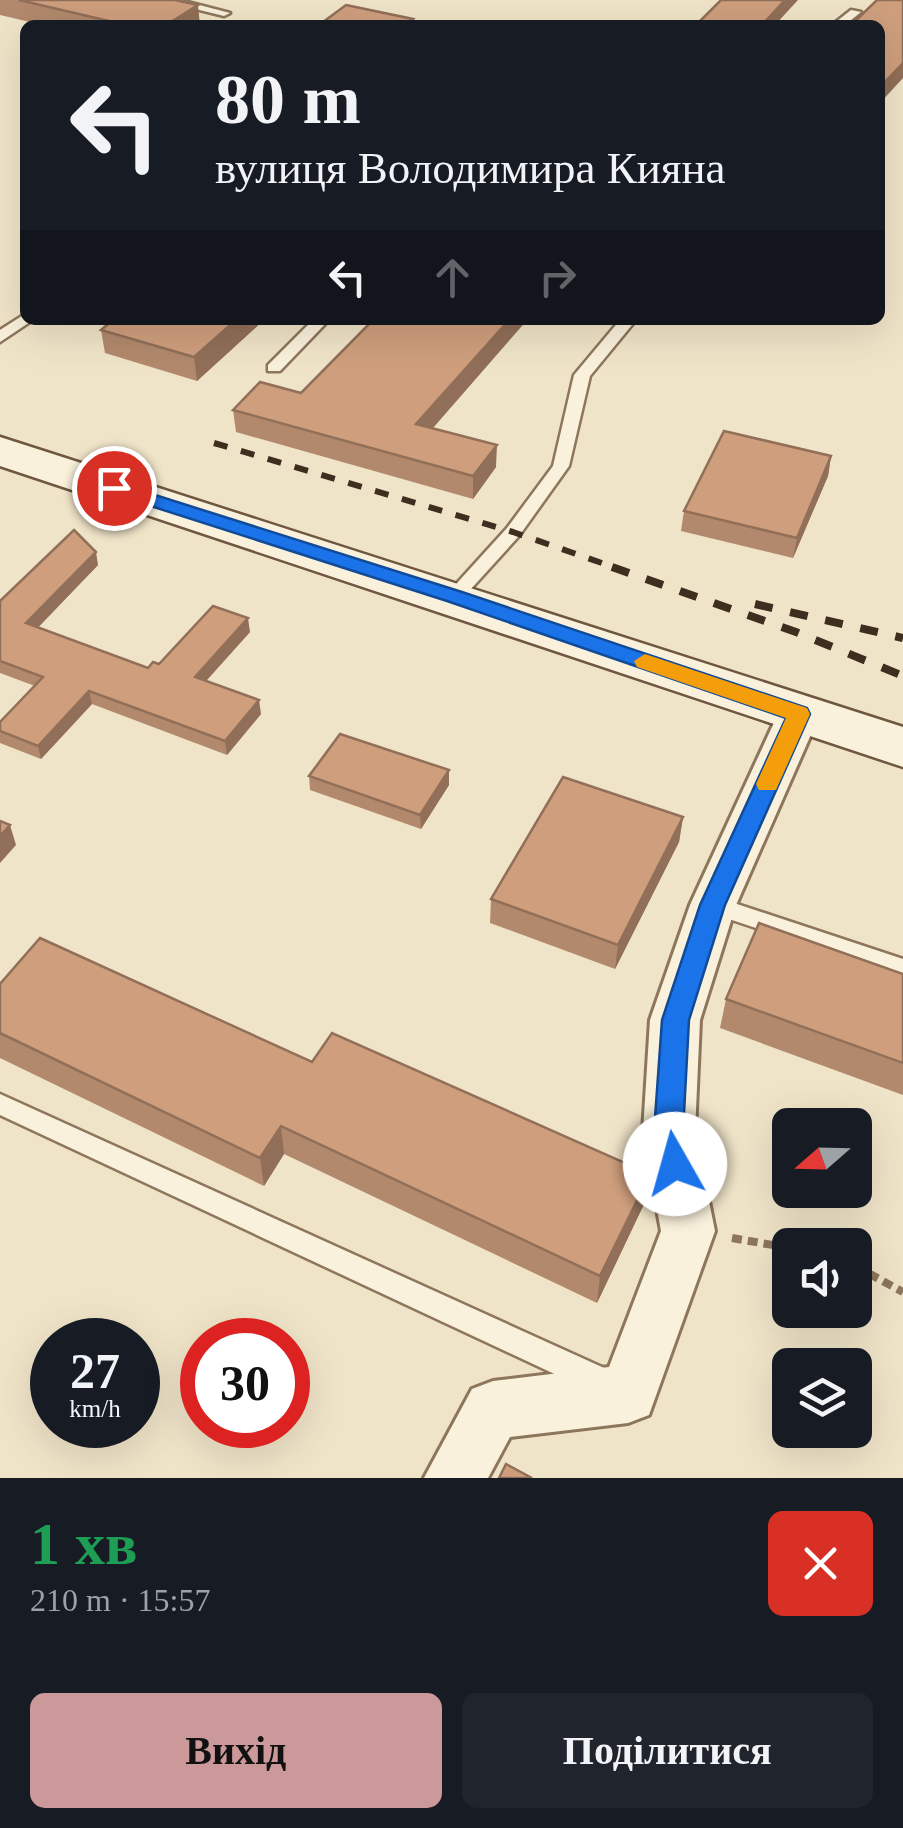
<!DOCTYPE html>
<html lang="uk">
<meta charset="utf-8">
<style>
body{margin:0;font-family:Georgia,serif;background:#20242c;color:#f1f3f6;height:100vh;display:flex;flex-direction:column;font-size:38px;white-space:nowrap}
*{box-sizing:border-box;margin:0}
p{font-size:32px;color:#9ea1a6}
.icon{flex:none;width:55px;height:55px;fill:none;stroke:currentColor;stroke-width:2;stroke-linecap:round;stroke-linejoin:round}
.map{position:relative;height:1478px;overflow:hidden}
.sheet{display:flex;flex-direction:column;background:#171b24;flex:1}
.sheet>*{flex:none}
.guide{position:absolute;left:20px;top:20px;width:865px;height:305px;border-radius:15px;box-shadow:0 10px 40px #0002;background:#171b24;color:#f1f3f6;overflow:hidden}
.needle{width:65px;rotate:250deg}
.buttons{position:absolute;left:772px;top:1108px;display:grid;gap:20px}
.buttons a{display:grid;place-items:center;width:100px;height:100px;border-radius:15px;background:#171b24;box-shadow:0 10px 40px #0002;font-size:50px}
.speed{position:absolute;left:30px;top:1318px;display:flex;gap:20px;font-size:50px;font-weight:700;text-align:center}
.speed>*{display:grid;place-content:center;width:130px;height:130px;border-radius:50%;background:#171b24;box-shadow:0 10px 40px #0002;line-height:1}
.speed small{font-size:25px;font-weight:400}
.speed .limit{border:15px solid #d22;background:#fff;color:#111}
.pin{position:absolute;display:grid;place-items:center;width:85px;height:85px;color:#fff;margin:-42px;border:5px solid #fff;border-radius:50%;box-shadow:0 2px 10px #0007}
.me{position:absolute;width:110px;margin:-55px;rotate:353deg;stroke-linejoin:round;filter:drop-shadow(0 0 8px #0008)}
.turn{display:flex;align-items:center;gap:35px;height:210px;padding:0 30px;font-size:45px}
.turn .icon{width:130px;height:130px;stroke-width:2.5}
.turn b{display:block;font-size:70px;line-height:85px}
.lanes{display:flex;align-items:center;height:95px;padding:0 30px;background:#0003;justify-content:center;gap:50px;direction:ltr}
.lanes .off{opacity:.35}
.round{display:grid;place-items:center;flex:none;width:105px;height:105px;border-radius:15px;background:#20242c}
.summary{display:flex;align-items:center;justify-content:space-between;height:170px;padding:0 30px}
h1{font-size:60px;font-weight:600;line-height:75px;color:#1e9e55}
.cta{display:flex;gap:20px;margin-top:auto;padding:20px 30px}
.cta a{flex:1;height:115px;border-radius:15px;background:#cc999b;color:#111;font-size:40px;font-weight:600;line-height:115px;text-align:center}
.cta a+a{background:#20242c;color:#f1f3f6}
.map>svg:first-child{display:block}
.lines{fill:none;stroke-linecap:round;stroke-linejoin:round}
.lane-casing{stroke:#8d765c;stroke-width:5}
.street-casing{stroke:#8d765c;stroke-width:6}
.secondary-casing{stroke:#6f573f;stroke-width:5}
.path{stroke:#8d765c;stroke-width:8;stroke-dasharray:10 6;stroke-linecap:butt}
.lane{fill:#faf1dc;fill-rule:evenodd}
.street{fill:#faf1dc;fill-rule:evenodd}
.secondary{fill:#faf1dc;fill-rule:evenodd}
.rail-far1{stroke:#3d2e20;stroke-width:6;stroke-dasharray:14 14;stroke-linecap:butt}
.rail{stroke:#3d2e20;stroke-width:8;stroke-dasharray:18 18;stroke-linecap:butt}
.wall{fill:#b2896c}
.shaded-wall{fill:#916f58}
.building{fill:#cf9f7d;stroke:#916f58;stroke-width:2.5}
.route{fill:#1a73e8;stroke:#114b97;stroke-width:2.5}
.slow{fill:#f59e0b}
</style>
<div class="map">
<svg width="903" height="1478" viewBox="0 0 903 1478">
<rect width="100%" height="100%" fill="#f0e4c8"/>
<g class="lines">
<!-- lane casing -->
<g class="lane-casing">
<path id="lane" d="M159,0H180L230,13L224,16Z
M851,10L861,12L845,25H832Z
M25,314V320H32L30,322L0,342V330Z
M313,320H329L280,371H268V365Z
M620,320H636L590,376L569,466L519,536L460,601H448L445,597L448,593L507,528L553,466L574,375Z
M713,896L903,959V977L705,911L702,905L705,899Z
M0,1094L613,1372L617,1382L613,1392L603,1396L593,1392L0,1115Z"/>
</g>
<!-- street casing -->
<g class="street-casing">
<path id="street" d="M799,699L814,704L820,714L736,905L700,1020L695,1132L715,1231L649,1415L628,1423L510,1437L488,1478H424L472,1389L493,1381L609,1367L661,1231L643,1132L650,1020L690,905L778,714L784,704Z"/>
</g>
<!-- secondary casing -->
<g class="secondary-casing">
<path id="secondary" d="M0,437L903,727V767L0,466Z"/>
</g>
<!-- path -->
<path class="path" d="M732,1238L790,1248
M855,1266L903,1292"/>
<!-- lane -->
<use href="#lane" class="lane"/>
<!-- street -->
<use href="#street" class="street"/>
<!-- secondary -->
<use href="#secondary" class="secondary"/>
<!-- rail-far1 -->
<path class="rail-far1" d="M214,443L513,532L619,569"/>
<!-- rail -->
<path class="rail" d="M612,567L796,632L903,676
M755,604L903,638"/>
</g>
<!-- wall -->
<path class="wall" d="M0,0H175L200,25H43L0,15Z
M264,320L197,381L105,353L101,330Z
M373,320H527L433,428L496,467L473,499L236,432L233,410L301,393Z
M831,456L828,476L793,558L681,531L684,511Z
M98,565L38,627L148,668L250,632L206,681L261,714L227,755L92,704L41,759L0,743V722L35,686L0,673V601Z
M449,770V785L421,829L310,790L309,776Z
M683,817L679,842L615,969L490,923L491,899Z
M903,974V1095L720,1028L726,999Z
M0,984L312,1062L650,1174L645,1202L597,1303L284,1154L264,1186L0,1058Z"/>
<!-- shaded-wall -->
<path class="shaded-wall" d="M785,0H798L775,25H762Z
M198,5L200,25H166Z
M903,63V78L880,103V87Z
M236,320H264L197,381L194,357Z
M509,320H527L417,446L416,424Z
M497,445L496,467L473,499V476Z
M831,456L828,476L793,558L797,538Z
M96,552L98,565L30,636L26,623Z
M248,618L250,632L197,691L195,677Z
M89,691L92,704L41,759L38,746Z
M259,700L261,714L227,755L225,741Z
M449,770V785L421,829L420,815Z
M683,817L679,842L615,969L618,945Z
M10,825L16,845L0,863V836Z
M281,1126L284,1154L264,1186L260,1158Z
M650,1174L645,1202L597,1303L600,1276Z"/>
<!-- building -->
<path class="building" d="M19,0H175L198,5L166,25H126Z
M721,0H785L762,25H720L700,21Z
M877,0H903V63L880,87V25H851Z
M346,5L413,19L405,25H319Z
M113,320H236L194,357L101,330Z
M373,320H509L416,424L497,445L473,476L233,410L260,382L301,393Z
M724,431L831,456L797,538L684,511Z
M74,530L96,552L26,623L148,668L153,662L159,664L213,606L248,618L195,677L259,700L225,741L89,691L38,746L0,731V722L43,677L0,661V601Z
M340,734L449,770L420,815L309,776Z
M563,777L683,817L618,945L491,899Z
M0,821L10,825L0,836Z
M759,923L903,974V1063L726,999Z
M40,938L312,1062L332,1033L650,1174L600,1276L281,1126L260,1158L0,1033V984Z
M506,1464L532,1478H499Z"/>
<!-- route -->
<path class="route" d="M114,482L462,592L807,708L810,714L725,905L689,1020L683,1132L690,1164L685,1173L675,1177L665,1173L654,1132L662,1020L700,905L786,718L447,601L107,492L104,488Z"/>
<!-- slow -->
<path class="slow" d="M645,654L807,708L810,714L776,790H759L756,784L786,718L637,667L634,661Z"/>
</svg>
<div class="buttons">
<a><svg class="needle" viewBox="-14 -14 28 28"><path d="M0-13l5 13h-10z" fill="#e53935"/><path d="M0 13l5-13h-10z" fill="#9ea1a6"/></svg></a>
<a><svg class="icon" aria-label="sound" viewBox="0 0 24 24"><path d="M4 9h4l5-4v14l-5-4H4zM17 9q2 3 0 6"/></svg></a>
<a><svg class="icon" aria-label="layers" viewBox="0 0 24 24"><path d="M12 4l9 5-9 5-9-5zM3 14l9 5 9-5"/></svg></a>
</div>
<div class="speed"><div>27<small>km/h</small></div><div class="limit">30</div></div>
<div class="pin" style="left:114px;top:488px;background:#d93025"><svg class="icon" aria-label="arrive" viewBox="0 0 24 24"><path d="M6 21V4h12l-3 4 3 4H6"/></svg></div>
<svg class="me" style="left:675px;top:1164px" viewBox="-20 -20 40 40"><circle r="19" fill="#fff"/><path d="M0-13L10 11 0 6-10 11z" fill="#1a73e8"/></svg>
<div class="guide">
<div class="turn"><svg class="icon" aria-label="left" viewBox="0 0 24 24"><path d="M17 20v-9H6M10 6l-5 5 5 5"/></svg><div><b>80 m</b>вулиця Володимира Кияна</div></div>
<div class="lanes"><svg class="icon" aria-label="left" viewBox="0 0 24 24"><path d="M17 20v-9H6M10 6l-5 5 5 5"/></svg><svg class="icon off" aria-label="ahead" viewBox="0 0 24 24"><path d="M12 20V5M6 11l6-6 6 6"/></svg><svg class="icon off" aria-label="right" viewBox="0 0 24 24"><path d="M7 20v-9h11M14 6l5 5-5 5"/></svg></div>
</div>
</div>
<section class="sheet">
<div class="summary"><div><h1>1 хв</h1><p>210 m · 15:57</p></div><a class="round" style="background:#d93025;color:#fff"><svg class="icon" aria-label="close" viewBox="0 0 24 24"><path d="M6 6l12 12M18 6L6 18"/></svg></a></div>
<div class="cta"><a>Вихід</a><a>Поділитися</a></div>
</section>
